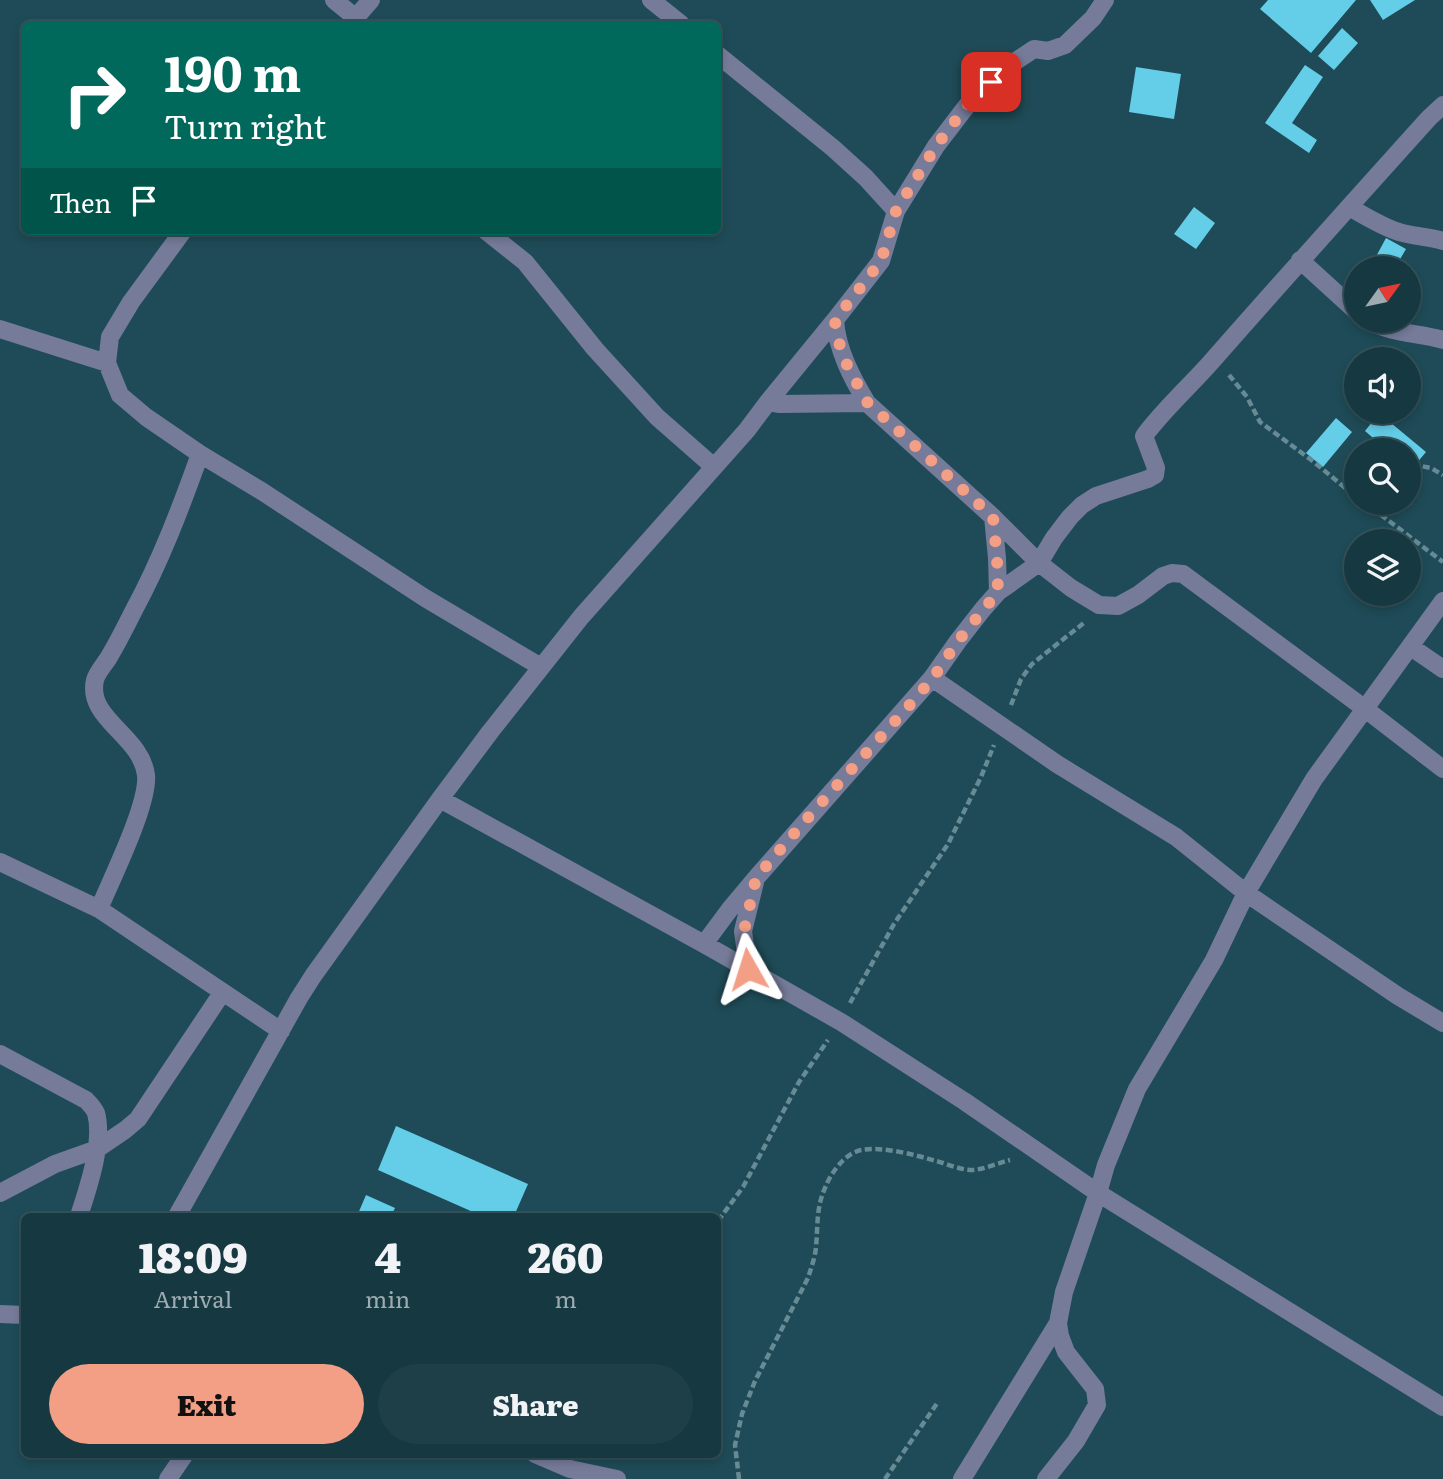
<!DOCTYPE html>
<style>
body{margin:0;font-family:Literata,serif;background:#1f3f48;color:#f1f3f6;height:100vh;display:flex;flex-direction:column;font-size:26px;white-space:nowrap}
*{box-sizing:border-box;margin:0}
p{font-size:23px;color:#9eacb1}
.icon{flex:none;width:38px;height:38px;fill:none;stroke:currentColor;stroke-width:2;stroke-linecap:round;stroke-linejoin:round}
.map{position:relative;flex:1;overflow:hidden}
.details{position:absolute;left:21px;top:1213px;width:700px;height:245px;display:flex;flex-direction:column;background:#163841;border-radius:10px;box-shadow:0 4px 10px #0003,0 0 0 2px #35525a}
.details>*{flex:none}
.top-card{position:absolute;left:21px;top:21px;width:700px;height:214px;border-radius:10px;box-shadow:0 4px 10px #0003,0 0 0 2px #35525a;background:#00695c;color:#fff;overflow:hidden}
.needle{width:46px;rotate:57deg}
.controls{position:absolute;left:1344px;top:256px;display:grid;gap:14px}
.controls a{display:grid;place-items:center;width:77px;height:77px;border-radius:50%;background:#163841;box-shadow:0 4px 10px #0003,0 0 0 2px #35525a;font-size:35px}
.pin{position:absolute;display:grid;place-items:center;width:60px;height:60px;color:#fff;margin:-30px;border-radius:14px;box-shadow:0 4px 10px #0006}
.me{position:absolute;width:77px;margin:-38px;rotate:354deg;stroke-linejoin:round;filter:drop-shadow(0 0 5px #0008)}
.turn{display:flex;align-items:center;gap:24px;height:147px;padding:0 28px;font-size:32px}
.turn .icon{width:91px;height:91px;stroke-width:2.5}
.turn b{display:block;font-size:49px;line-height:60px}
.then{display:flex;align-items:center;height:66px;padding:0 28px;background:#0003;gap:14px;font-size:26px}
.eta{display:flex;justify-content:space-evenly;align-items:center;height:119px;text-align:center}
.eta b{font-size:42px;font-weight:800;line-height:49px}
.cta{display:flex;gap:14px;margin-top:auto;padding:14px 28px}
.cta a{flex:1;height:80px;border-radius:42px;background:#f39f85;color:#111;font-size:28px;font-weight:800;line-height:80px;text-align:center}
.cta a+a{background:#1f3f48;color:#f1f3f6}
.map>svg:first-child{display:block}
.building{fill:#64cde8}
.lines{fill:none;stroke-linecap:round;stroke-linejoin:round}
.path{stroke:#668b95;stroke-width:4.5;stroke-dasharray:7 3.5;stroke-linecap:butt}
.minor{stroke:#767b99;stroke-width:18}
.route{stroke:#f39f85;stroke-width:12;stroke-dasharray:0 21.6}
</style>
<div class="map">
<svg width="1443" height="1479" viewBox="0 0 1443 1479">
<rect width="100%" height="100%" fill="#1e4b57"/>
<!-- building -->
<path class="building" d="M1268,0H1356L1311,53L1260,9Z
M1370,0H1415L1383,20Z
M1342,28L1358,43L1334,70L1318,56Z
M1305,65L1323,77L1292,123L1317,140L1309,153L1265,123Z
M1136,67L1181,74L1174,119L1129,112Z
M1194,207L1215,223L1196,249L1174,234Z
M1386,238L1406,249L1395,268H1379L1372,264Z
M1379,413L1426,452L1411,470L1409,468V450H1387L1365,431Z
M1336,418L1352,432L1323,467L1306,453Z
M396,1126L528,1184L514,1216H482L378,1170Z
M366,1195L395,1208L391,1216H357Z"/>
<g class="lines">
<!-- path -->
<path class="path" d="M1229,375L1247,397L1260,422L1314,462L1356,497
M1409,481L1421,466L1431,468L1443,475
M1364,502L1443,562
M1383,515L1391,502
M1011,705L1021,679L1032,664L1085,622
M850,1003L894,924L948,844L981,777L994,745
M718,1221L743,1187L799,1082L828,1040
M739,1479L735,1445L742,1414L755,1381L808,1278C811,1268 815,1258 816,1247C818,1226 816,1208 825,1188C831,1173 844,1154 861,1150C882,1146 916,1155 936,1161C948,1164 960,1170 973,1170C985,1169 998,1163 1010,1160
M885,1479L938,1402"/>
<!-- minor -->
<path class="minor" d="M334,0L356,18
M651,0L681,24
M350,24L371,0
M718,55L833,148L866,178L896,211L881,261L835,320L768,402
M1349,207C1365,216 1382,227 1399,232C1414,237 1429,236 1443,241
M896,211L936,146L972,99L1010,65L1034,49L1048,51L1065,45L1093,18L1105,0
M183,231L131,302L110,337L107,363L120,395L146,417L200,454L263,492L425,598L541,667
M486,231L525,262L595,349L657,417L714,467
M1300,260L1356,311
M835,320C837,350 852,378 867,403
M1369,320C1392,335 1418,332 1443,340
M0,329L107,363
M993,517L997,558L998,592
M1411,647L1443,669
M932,678L1057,764L1176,837L1246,893L1398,996L1443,1023
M440,799L704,944L841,1022L964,1101L1098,1193L1443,1407
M0,862L99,909L281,1031
M99,909C111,880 149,804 146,775C141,735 86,719 95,680C97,672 105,664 109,657C118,642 126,626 134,610C161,560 181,507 200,454
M704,944L730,909L756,878L932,678L958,641L983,609L998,592L1039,563L1054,538L1070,517L1082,505L1096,496L1148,479L1155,475L1156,468L1144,436C1164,409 1190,386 1212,361C1284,279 1356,199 1429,118L1443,105
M748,969L743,931L755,882
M0,1054L86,1100C90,1104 94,1108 96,1113C104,1142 88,1188 79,1216
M0,1193L55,1164L97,1149L125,1130L138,1119L222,993
M177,1216L299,998L313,976L440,799L490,732L581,617L747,430L768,402L780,404L867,403L993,517L1039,563L1071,588L1099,605L1118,606L1138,595L1163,576L1172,573L1183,574L1364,708L1443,769
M0,1314L24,1315
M535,1454L570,1469L617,1479
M168,1479L185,1454
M962,1479L1058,1323
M1046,1479L1076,1441L1097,1405L1095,1389L1066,1352L1060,1336L1058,1323L1064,1292L1098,1193L1106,1165L1137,1089L1214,960L1246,893L1314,779L1443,601"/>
</g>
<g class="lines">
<!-- route -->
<path class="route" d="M748,969L744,931L756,878L803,823L907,708L933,678L958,641L998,592L997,558L993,517L867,402L845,361L836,333L835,320L881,261L896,211L936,146L972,99L991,82"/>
</g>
</svg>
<div class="controls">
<a><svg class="needle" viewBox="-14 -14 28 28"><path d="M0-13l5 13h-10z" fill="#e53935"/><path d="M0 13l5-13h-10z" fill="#9eacb1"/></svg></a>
<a><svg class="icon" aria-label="sound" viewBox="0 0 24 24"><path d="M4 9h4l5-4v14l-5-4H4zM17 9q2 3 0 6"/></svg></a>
<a><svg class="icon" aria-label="search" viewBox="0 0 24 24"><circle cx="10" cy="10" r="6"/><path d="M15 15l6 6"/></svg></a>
<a><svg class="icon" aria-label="layers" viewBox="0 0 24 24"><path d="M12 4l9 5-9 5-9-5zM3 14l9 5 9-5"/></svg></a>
</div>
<div class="pin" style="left:991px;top:82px;background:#d93025"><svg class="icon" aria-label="arrive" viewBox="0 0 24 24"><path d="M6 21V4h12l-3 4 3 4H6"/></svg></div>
<svg class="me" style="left:748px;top:969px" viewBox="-20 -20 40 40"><path d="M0-17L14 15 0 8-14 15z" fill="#f39f85" stroke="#fff" stroke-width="4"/></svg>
<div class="top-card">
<div class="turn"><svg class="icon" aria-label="right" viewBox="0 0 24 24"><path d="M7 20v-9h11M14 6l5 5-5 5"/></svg><div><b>190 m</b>Turn right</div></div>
<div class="then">Then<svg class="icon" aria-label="arrive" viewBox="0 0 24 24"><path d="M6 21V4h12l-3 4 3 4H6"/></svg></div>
</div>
<section class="details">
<div class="eta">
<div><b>18:09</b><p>Arrival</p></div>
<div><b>4</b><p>min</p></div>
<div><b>260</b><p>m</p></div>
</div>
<div class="cta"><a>Exit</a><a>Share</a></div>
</section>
</div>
